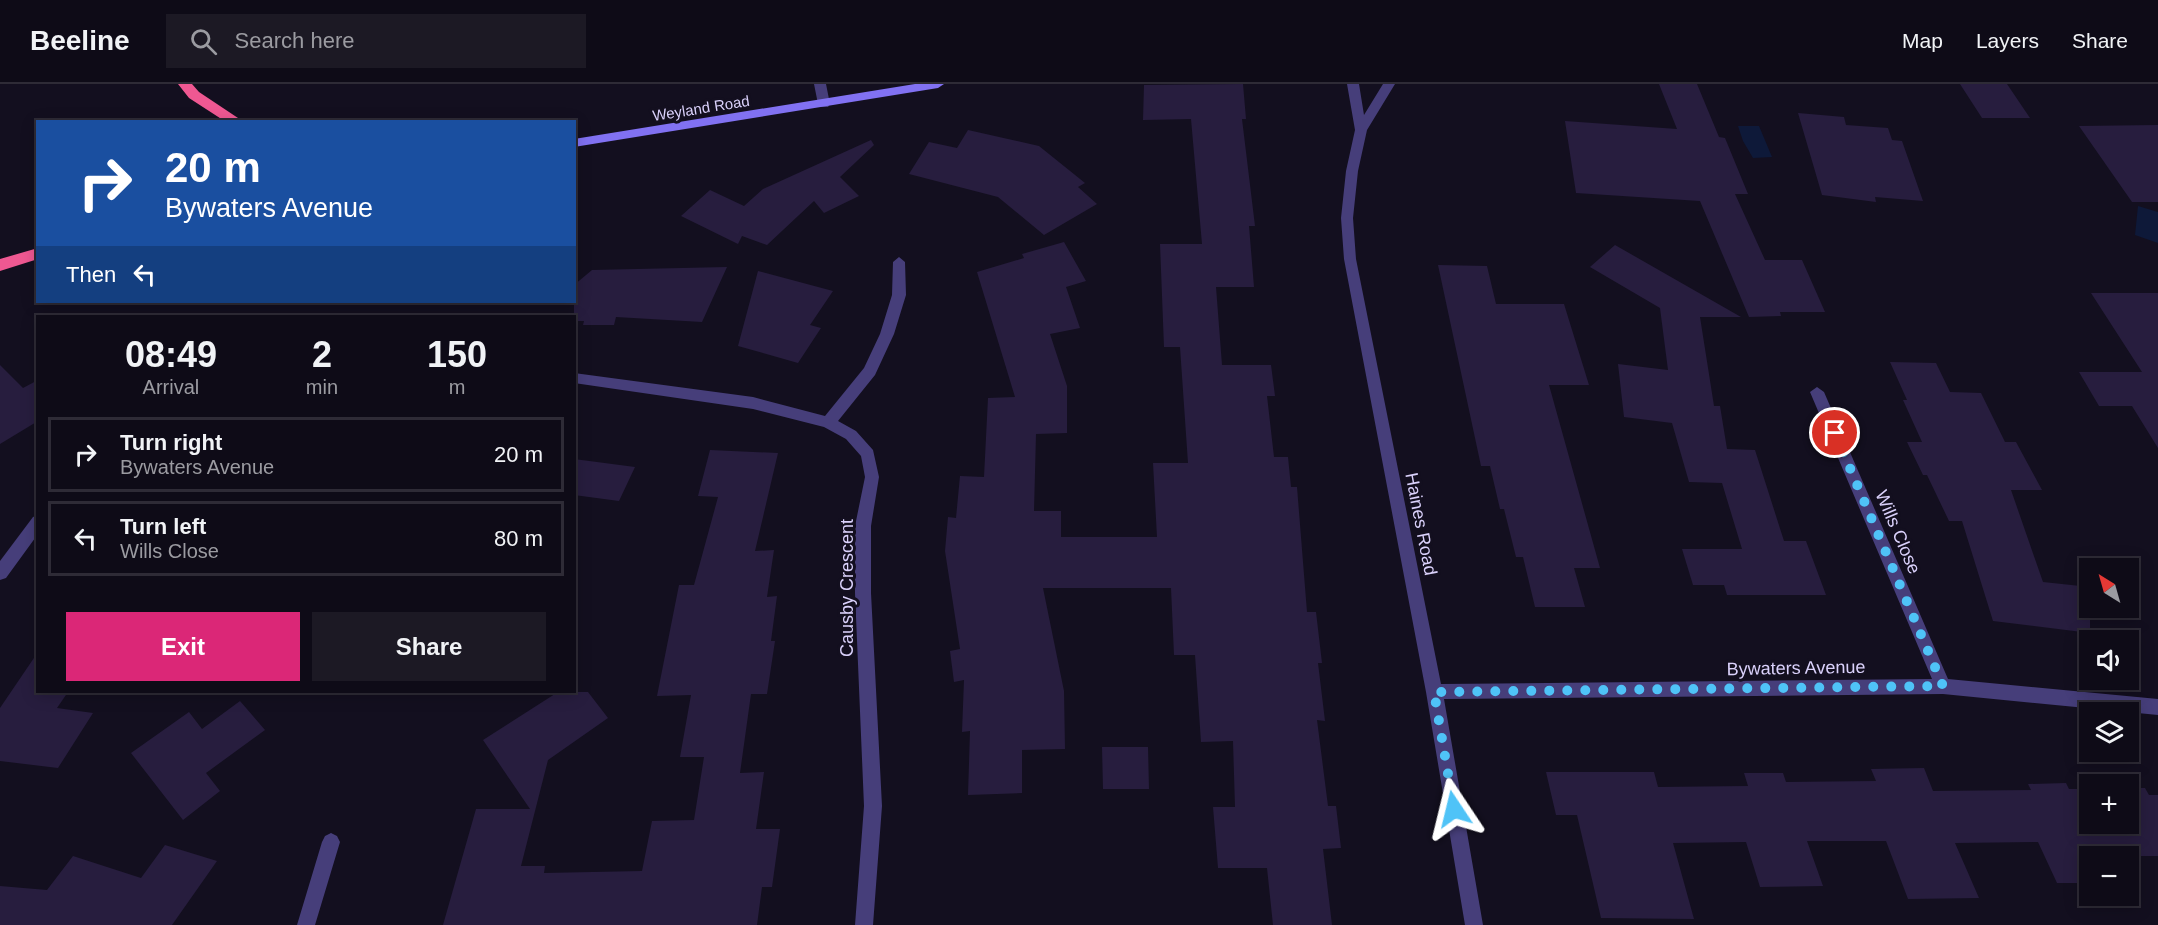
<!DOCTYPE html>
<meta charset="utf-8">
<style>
body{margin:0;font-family:Helvetica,sans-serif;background:#1c1924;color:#f1f3f6;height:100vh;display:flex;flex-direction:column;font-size:22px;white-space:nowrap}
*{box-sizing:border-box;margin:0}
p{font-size:20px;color:#9b9ba1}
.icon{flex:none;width:33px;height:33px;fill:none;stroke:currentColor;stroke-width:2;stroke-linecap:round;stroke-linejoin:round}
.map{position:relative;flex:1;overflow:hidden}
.drawer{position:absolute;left:36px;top:231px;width:540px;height:378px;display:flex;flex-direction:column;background:#0e0b17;border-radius:0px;box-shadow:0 3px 15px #0003,0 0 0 2px #2e2b36}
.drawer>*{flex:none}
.banner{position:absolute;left:36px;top:36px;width:540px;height:183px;border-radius:0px;box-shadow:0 3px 15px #0003,0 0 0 2px #2e2b36;background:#1a4fa0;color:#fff;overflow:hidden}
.needle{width:39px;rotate:323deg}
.buttons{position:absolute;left:2079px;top:474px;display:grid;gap:12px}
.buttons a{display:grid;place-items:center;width:60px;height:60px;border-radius:0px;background:#0e0b17;box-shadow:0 3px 15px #0003,0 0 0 2px #2e2b36;font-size:30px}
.pin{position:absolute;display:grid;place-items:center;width:51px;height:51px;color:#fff;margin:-26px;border:3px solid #fff;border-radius:50%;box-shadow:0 2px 6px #0007}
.me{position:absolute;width:66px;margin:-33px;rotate:350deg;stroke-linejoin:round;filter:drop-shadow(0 0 4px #0008)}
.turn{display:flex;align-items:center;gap:21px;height:126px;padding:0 30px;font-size:27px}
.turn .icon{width:78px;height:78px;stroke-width:2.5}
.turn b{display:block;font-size:42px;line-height:51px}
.then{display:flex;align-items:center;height:57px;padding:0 30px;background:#0003;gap:12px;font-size:22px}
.eta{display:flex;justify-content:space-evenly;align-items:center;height:102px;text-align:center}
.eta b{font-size:36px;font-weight:800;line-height:42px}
.action{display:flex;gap:12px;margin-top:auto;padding:12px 30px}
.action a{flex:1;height:69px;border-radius:0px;background:#db2777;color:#fff;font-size:24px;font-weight:800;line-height:69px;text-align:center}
.action a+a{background:#1c1924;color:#f1f3f6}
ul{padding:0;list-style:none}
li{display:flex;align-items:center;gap:18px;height:75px;margin:0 12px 9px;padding:0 18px;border:3px solid #2e2b36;border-radius:0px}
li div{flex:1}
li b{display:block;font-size:22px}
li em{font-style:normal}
header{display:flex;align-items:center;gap:36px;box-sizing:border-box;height:84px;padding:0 30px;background:#0e0b17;border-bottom:2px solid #2e2b36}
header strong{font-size:28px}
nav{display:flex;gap:33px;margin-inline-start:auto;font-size:21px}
.search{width:420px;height:54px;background:#1c1924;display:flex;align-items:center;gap:15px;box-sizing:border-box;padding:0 21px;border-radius:0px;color:#9b9ba1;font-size:22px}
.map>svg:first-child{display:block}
.water{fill:#0e1939}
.building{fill:#271d3e}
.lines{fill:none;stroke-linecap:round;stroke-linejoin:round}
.minor{fill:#463e7a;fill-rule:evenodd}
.secondary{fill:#8171f2;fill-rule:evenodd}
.motorway{fill:#ef5892;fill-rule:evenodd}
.route{stroke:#4fc3f7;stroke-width:10;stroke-dasharray:0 18}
.labels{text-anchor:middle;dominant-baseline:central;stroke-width:6;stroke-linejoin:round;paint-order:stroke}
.far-street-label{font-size:15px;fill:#dad1fb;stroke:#130f1f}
.street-label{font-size:18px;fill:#dad1fb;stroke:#130f1f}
</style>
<header>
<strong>Beeline</strong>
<div class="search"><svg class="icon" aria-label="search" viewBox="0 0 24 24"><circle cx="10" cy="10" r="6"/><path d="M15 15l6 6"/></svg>Search here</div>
<nav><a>Map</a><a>Layers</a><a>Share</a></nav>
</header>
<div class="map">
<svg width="2158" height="841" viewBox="0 0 2158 841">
<rect width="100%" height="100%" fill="#130f1f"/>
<!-- water -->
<path class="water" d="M1738,42H1759L1772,73L1753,74L1743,57Z
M2138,122L2158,128V159L2135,151Z"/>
<!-- building -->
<path class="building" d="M1243,0L1246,35H1242L1255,142H1249L1254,203H1216L1222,281H1271L1275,312H1267L1274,373H1288L1291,403H1297L1307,528H1316L1322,579H1318L1325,637L1317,636L1328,722H1336L1341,764L1323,765L1332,841H1273L1267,784H1218L1213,723H1235L1233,657L1201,658L1195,571H1174L1171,504H1043L1064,607L1065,665L1022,666V709L968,711L970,647L962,648L964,596L954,598L950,567L960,565L945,467L948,433L956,434L960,392L984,393L988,314L1015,313L977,188L1024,174L1022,170L1064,158L1086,197L1066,203L1080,244L1050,250L1067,302V349L1036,350L1034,427H1061V453H1157L1153,379H1188L1180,263H1164L1160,160H1202L1191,35L1143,36L1144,1Z
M1659,0H1697L1719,53L1725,54L1748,110H1735L1765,176H1802L1825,228H1780L1781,232L1749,233L1700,117L1576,109L1565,37L1677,45Z
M1960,0H2007L2030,34H1982Z
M1798,29L1844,33L1846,41L1888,44L1892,56L1902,57L1923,117L1875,113L1876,118L1822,111Z
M2158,41V118H2132L2079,42Z
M968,46L1039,62L1085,99L1078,103L1097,120L1044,151L998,113L909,90L929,58L957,64Z
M871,56L874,61L840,93L859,112L824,129L814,117L767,161L742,152L738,160L681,132L710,106L744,122L763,105Z
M1615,161L1741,233H1700L1714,322H1720L1727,365L1755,366L1784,457H1806L1826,511H1727L1724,501H1693L1682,465H1742L1722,399L1689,398L1672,339L1624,333L1618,280L1668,286L1660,224L1590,183Z
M1438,181L1487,182L1496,220H1564L1589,301H1549L1600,484H1574L1585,523H1535L1523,473H1516L1504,425H1500L1490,382H1481Z
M727,183L702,238L616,233L614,241H583L584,237H574V201L592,186Z
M758,187L833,207L810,241L821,244L798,279L738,262Z
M2091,209H2158V364L2132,322H2099L2079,288H2142Z
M1890,278L1936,279L1950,308L1981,309L2005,358H2016L2042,406H2011L2043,498L2090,503V549L1993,537L1962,437H1949L1927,391H1923L1907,358H1922L1903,316H1907Z
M0,281L23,304L38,296V337L0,360Z
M710,366L778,369L755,467L774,466L767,513L777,512L771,557H775L767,610H751L740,689L764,688L756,745H780L772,803H762L757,841H443L476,725H530L483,656L558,608H588L608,634L548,676L521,782H545L544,789L642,787L652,737L694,736L704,673H680L691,611L657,612L679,501H694L718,413L698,412Z
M574,375L635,383L619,417L574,411Z
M38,568V608H68L57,624L93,629L58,684L0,677V624Z
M240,617L265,646L206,689L220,707L183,736L131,669L189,628L202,645Z
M1102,663H1148L1149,705H1103Z
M1924,684L1933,707L2031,706L2028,700L2066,699L2069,705H2090V740H2128V704H2145L2149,711H2158V772H2090V799H2057L2038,758L1955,759L1979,814L1908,815L1886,757H1807L1823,802L1760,803L1746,758L1673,759L1694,835L1601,834L1577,731H1556L1546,688H1654L1658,703L1748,702L1744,689H1783L1786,698L1876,697L1871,685Z
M165,761L217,777L172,841H0V802L47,806L73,772L141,794Z"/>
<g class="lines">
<!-- minor -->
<path class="minor" d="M814,0H826L830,20L828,23H820L818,20Z
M1347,0H1359L1364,31L1383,0H1395L1367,46L1358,87L1353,134L1356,175L1441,600L1932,595L1810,308L1817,303L1824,308L1948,595L2158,615V631L1943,610L1444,615L1483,841H1465L1426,608L1344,175L1341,134L1346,87L1355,46Z
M899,173L905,178L906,211L894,250L875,291L838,337L856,347L873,366L879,393L871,442V509L882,722L873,841H855L864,722L855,509V442L865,393L861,372L846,355L824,343L753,325L574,299V289L753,313L825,332L864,284L880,250L892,211L893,178Z
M38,431V450L6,494L0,496V477L33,433Z
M331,749L337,752L340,758L315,841H297L322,758L325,752Z"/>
<!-- secondary -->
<path class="secondary" d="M915,0H944L938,4L574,63V55Z"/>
<!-- motorway -->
<path class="motorway" d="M178,0H192L199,8L244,38H226L189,14Z
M38,164V175L0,187V175Z"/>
</g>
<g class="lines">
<!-- route -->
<path class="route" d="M1454,725L1434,608L1943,602L1835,349"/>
</g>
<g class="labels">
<!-- far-street labels -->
<g class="far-street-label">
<text transform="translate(701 24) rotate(-9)">Weyland Road</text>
</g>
<!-- street labels -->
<g class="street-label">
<text transform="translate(1421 440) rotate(79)">Haines Road</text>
<text transform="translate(1898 448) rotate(67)">Wills Close</text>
<text transform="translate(847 504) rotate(-90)">Causby Crescent</text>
<text transform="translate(1796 584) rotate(-1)">Bywaters Avenue</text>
</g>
</g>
</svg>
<div class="buttons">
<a><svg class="needle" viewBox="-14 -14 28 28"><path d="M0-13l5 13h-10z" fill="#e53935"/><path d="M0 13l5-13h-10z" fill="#9b9ba1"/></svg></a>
<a><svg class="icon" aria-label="sound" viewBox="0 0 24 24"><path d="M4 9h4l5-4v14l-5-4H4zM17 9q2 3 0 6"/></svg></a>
<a><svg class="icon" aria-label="layers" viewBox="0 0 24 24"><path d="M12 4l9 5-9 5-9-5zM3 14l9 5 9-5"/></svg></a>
<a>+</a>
<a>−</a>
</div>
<div class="pin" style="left:1835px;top:349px;background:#d93025"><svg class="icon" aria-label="arrive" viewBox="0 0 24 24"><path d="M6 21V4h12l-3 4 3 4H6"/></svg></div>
<svg class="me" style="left:1454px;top:725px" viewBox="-20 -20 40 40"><path d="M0-17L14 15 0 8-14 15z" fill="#4fc3f7" stroke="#fff" stroke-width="4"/></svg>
<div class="banner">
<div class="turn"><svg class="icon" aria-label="right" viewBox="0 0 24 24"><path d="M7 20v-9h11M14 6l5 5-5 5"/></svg><div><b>20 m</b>Bywaters Avenue</div></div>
<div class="then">Then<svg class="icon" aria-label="left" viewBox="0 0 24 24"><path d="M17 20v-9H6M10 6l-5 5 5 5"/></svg></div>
</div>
<section class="drawer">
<div class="eta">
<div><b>08:49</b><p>Arrival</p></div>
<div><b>2</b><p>min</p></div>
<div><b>150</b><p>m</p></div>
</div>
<ul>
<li><svg class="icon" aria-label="right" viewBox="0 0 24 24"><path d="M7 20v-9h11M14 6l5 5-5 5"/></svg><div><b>Turn right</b><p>Bywaters Avenue</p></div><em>20 m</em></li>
<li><svg class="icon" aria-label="left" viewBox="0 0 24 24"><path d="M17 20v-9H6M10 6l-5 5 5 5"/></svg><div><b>Turn left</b><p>Wills Close</p></div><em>80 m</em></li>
</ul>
<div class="action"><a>Exit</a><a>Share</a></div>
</section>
</div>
